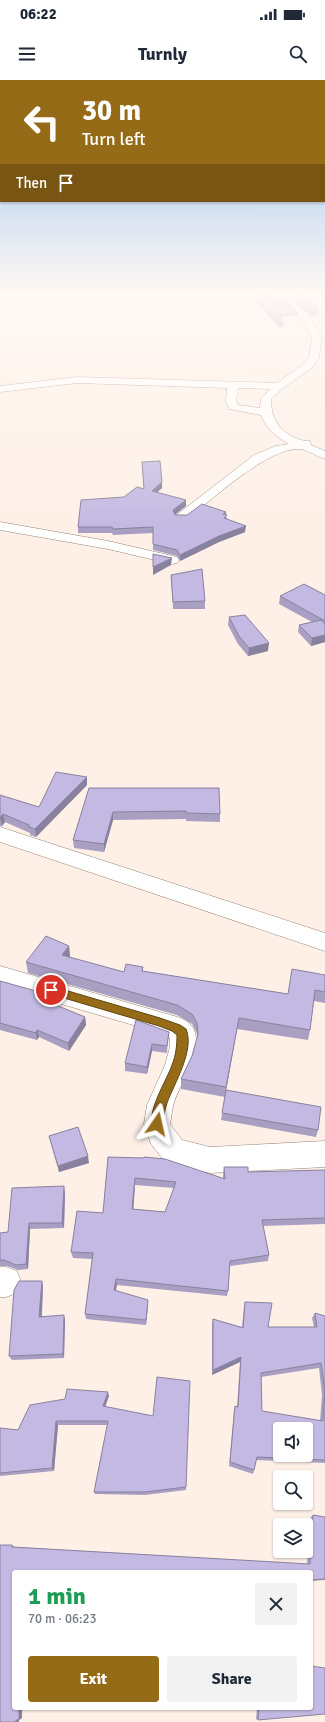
<!DOCTYPE html>
<meta charset="utf-8">
<style>
body{margin:0;font-family:Signika,sans-serif;background:#f2f2f3;color:#1f2937;height:100vh;display:flex;flex-direction:column;font-size:15px;white-space:nowrap}
*{box-sizing:border-box;margin:0}
p{font-size:13px;color:#747a83}
.icon{flex:none;width:22px;height:22px;fill:none;stroke:currentColor;stroke-width:2;stroke-linecap:round;stroke-linejoin:round}
.map{position:relative;flex:1;overflow:hidden}
.drawer{position:absolute;left:12px;top:1490px;width:301px;height:140px;display:flex;flex-direction:column;background:#fff;border-radius:4px;box-shadow:0 1px 3px #0004}
.drawer>*{flex:none}
.top-card{position:absolute;left:0px;top:0px;width:325px;height:122px;box-shadow:0 1px 3px #0004;background:#966b18;color:#fff;overflow:hidden}
.buttons{position:absolute;left:273px;top:1342px;display:grid;gap:8px}
.buttons a{display:grid;place-items:center;width:40px;height:40px;border-radius:4px;background:#fff;box-shadow:0 1px 3px #0004;font-size:20px}
.pin{position:absolute;display:grid;place-items:center;width:34px;height:34px;color:#fff;margin:-17px;border:2px solid #fff;border-radius:50%;box-shadow:0 1px 4px #0007}
.me{position:absolute;width:44px;margin:-22px;rotate:11deg;stroke-linejoin:round;filter:drop-shadow(0 0 3px #0008)}
.turn{display:flex;align-items:center;gap:14px;height:84px;padding:0 16px;font-size:18px}
.turn .icon{width:52px;height:52px;stroke-width:2.5}
.turn b{display:block;font-size:28px;line-height:34px}
.then{display:flex;align-items:center;height:38px;padding:0 16px;background:#0003;gap:8px;font-size:15px}
.round{display:grid;place-items:center;flex:none;width:42px;height:42px;border-radius:4px;background:#f2f2f3}
.summary{display:flex;align-items:center;justify-content:space-between;height:68px;padding:0 16px}
h1{font-size:24px;font-weight:700;line-height:30px;color:#1e9e55}
.cta{display:flex;gap:8px;margin-top:auto;padding:8px 16px}
.cta a{flex:1;height:46px;border-radius:4px;background:#966b18;color:#fff;font-size:16px;font-weight:700;line-height:46px;text-align:center}
.cta a+a{background:#f2f2f3;color:#1f2937}
.status{display:flex;justify-content:space-between;align-items:center;height:28px;padding:0 20px;background:#fff;direction:ltr}
.status svg{height:11px;fill:currentColor}
header{display:flex;justify-content:space-between;align-items:center;height:52px;padding:0 16px;background:#fff;font-size:18px;font-weight:700}
.map>svg:first-child{display:block}
.lines{fill:none;stroke-linecap:round;stroke-linejoin:round}
.street-casing{stroke:#988375;stroke-width:1}
.street{fill:#fff;fill-rule:evenodd}
.wall{fill:#a89fc2;fill-rule:evenodd}
.shaded-wall{fill:#88829e}
.building{fill:#c3b9e2;stroke:#88829e;fill-rule:evenodd}
.route{fill:#966b18;stroke:#624610}
</style>
<div class="status"><b>06:22</b><svg viewBox="0 0 49 12"><path d="M0 12V9h3v3zM5 12V6h3v6zM10 12V3h3v9zM15 12V0h3v12zM26 1h20v11H26zM47 4h2v5h-2z"/></svg></div>
<header><svg class="icon" aria-label="menu" viewBox="0 0 24 24"><path d="M4 6h16M4 12h16M4 18h16"/></svg>Turnly<svg class="icon" aria-label="search" viewBox="0 0 24 24"><circle cx="10" cy="10" r="6"/><path d="M15 15l6 6"/></svg></header>
<div class="map">
<svg width="325" height="1642" viewBox="0 0 325 1642">
<rect width="100%" height="100%" fill="#fef0e7"/>
<g class="lines">
<!-- street casing -->
<g class="street-casing">
<path id="street" d="M276,215H285L309,235L322,257L319,277L313,287L283,308L271,319C271,340 280,353 301,360C304,361 307,361 310,361L311,365L325,371V379C317,377 307,369 299,369C269,367 210,421 186,440H176L174,437L254,375L276,366L289,364C276,357 266,348 261,335L229,329L226,321L227,308L77,303L0,312V306L77,297L277,303L305,283L309,277L312,257L302,238ZM238,308L270,309L261,318L260,328L238,325L236,321Z
M0,442L108,461L177,477L179,480L177,483L172,484L108,469L0,450Z
M0,747L325,853V871L0,762Z
M0,886L160,932C169,935 184,937 191,945C208,966 178,1005 173,1026C172,1032 171,1038 170,1044L182,1060L210,1067L325,1061V1087L210,1093L190,1089L162,1078L151,1064L144,1044L147,1025L165,985L170,967V958L157,952L0,906Z
M0,1187H6L17,1191L21,1202L17,1213L6,1217H0Z"/>
</g>
<!-- street -->
<use href="#street" class="street"/>
</g>
<!-- wall -->
<path class="wall" d="M250,215H270L272,219L298,233V236L280,237L283,243V246L280,248Z
M295,215L319,229L318,235L311,236L294,221Z
M142,382L162,408L157,412L186,426L175,435H226L227,439L245,452L219,462L180,481L177,476L153,470V453L113,455L112,453H78V447L124,417L144,409Z
M171,495L205,521V529H173Z
M325,515V562L311,566L298,552L299,545L312,542L279,524L280,516Z
M229,537L268,571L248,576L238,564L228,545Z
M87,697V705L36,757L30,755V753L5,742L2,746H0V715L39,727Z
M89,708L220,734V742L186,741V739L113,740L104,772L74,768L73,760Z
M69,866L70,877V878L124,892L143,887V891L288,914L325,895V923L314,921L310,950L308,960L237,949L226,1010L318,1050L316,1057L221,1040L225,1017L181,1009V999L192,976L197,958V954L192,944L177,935L28,893L26,882Z
M0,901L54,916L55,924V925L85,937L86,945L69,971L39,957L37,960L0,950Z
M169,952L168,959L167,973L152,971L147,994L125,991V983Z
M49,1056L89,1083L59,1092Z
M108,1077L223,1099V1094L224,1087L248,1092L325,1090V1144L263,1146L269,1175L268,1181L230,1186L228,1211L227,1216L117,1205L115,1210L148,1225L146,1245L86,1239L85,1234L92,1179L73,1178L71,1172L103,1133ZM135,1105L174,1108L165,1132L133,1129Z
M65,1112L64,1148L30,1149L28,1189L18,1190L7,1186H0V1153L8,1152Z
M43,1206L42,1236L65,1240L64,1278L12,1280L9,1276Z
M245,1222L268,1247H314L312,1238L315,1233L325,1236V1383L256,1380L254,1390L253,1394L229,1386L234,1330L235,1326L237,1327L240,1282L212,1295V1244L213,1239L242,1247L244,1227ZM319,1288L322,1315L320,1341L262,1331L261,1297Z
M109,1316L105,1326L186,1407V1410L145,1415L95,1414L94,1412L108,1345H58L54,1391L0,1396V1348L18,1350Z
M313,1435L325,1437V1500L311,1501V1492H14V1628H22V1638L19,1640V1642H0L12,1465L15,1467L307,1484L310,1438Z
M257,1628H311L258,1640L256,1639Z"/>
<!-- shaded-wall -->
<path class="shaded-wall" d="M283,243V246L280,248L281,244Z
M162,402V408L152,417V411Z
M186,420V426L173,436V430Z
M226,432V441L223,443V434Z
M246,446L245,452L219,462L180,481V475L219,456Z
M172,478L171,485L153,495V487Z
M325,555V562L311,566L312,558Z
M269,563L268,571L248,576L249,568Z
M87,697V705L36,757L35,749Z
M113,732V740L104,772V764Z
M3,734L5,742L2,746L0,738Z
M69,866L70,877L63,886L62,875Z
M54,916L55,924L52,931L51,923Z
M85,937L86,945L69,971L68,963Z
M239,938L237,949L225,1017L226,1007Z
M37,950L39,957L37,960L36,953Z
M152,964V971L147,994V987Z
M88,1076L89,1083L59,1092L58,1086Z
M135,1098V1105L133,1135L132,1129Z
M64,1106L65,1112L64,1148L62,1143Z
M29,1143L30,1149L28,1189L26,1184Z
M116,1199L117,1205L115,1215L114,1210Z
M42,1201L43,1206L41,1242L39,1237Z
M148,1220V1225L146,1245V1240Z
M64,1235L65,1240L64,1278L63,1274Z
M241,1277L240,1282L212,1295L213,1290Z
M108,1312L109,1316L104,1330L103,1326Z
M56,1341L58,1345L54,1391L52,1388Z
M19,1628H22V1638L19,1640V1642H16Z"/>
<!-- building -->
<path class="building" d="M253,215H270L272,219L282,218L298,233L279,234L283,243L281,244Z
M295,215H302L319,229L312,230Z
M160,381L162,402L152,411L186,420L173,430L175,435H187L202,424L226,432L223,434L227,435L224,438L246,446L219,456L180,475L177,470L153,464V447L113,449L112,447H78L81,420L124,417L137,407L144,409L142,382Z
M153,474L172,478L153,487Z
M202,489L205,521L173,522L171,495Z
M304,504L325,515V541L280,516Z
M245,535L269,563L249,568L239,556L229,537Z
M321,540L325,544V555L312,558L299,545Z
M56,692L87,697L35,749L29,747V745L3,734L0,738V715L39,727Z
M89,708H219L220,734L186,733V731L113,732L104,764L73,760Z
M46,856L69,866L62,875L124,892L126,884L143,887L142,891L288,914L292,889L325,895V912L315,910L310,950L239,938L226,1007L181,999L192,976L198,954L197,943L192,934L177,925L26,882Z
M0,901L54,916L51,923L85,937L68,963L37,950L36,953L0,943Z
M136,940L169,952L167,966L152,964L147,987L125,983Z
M226,1010L321,1027L318,1050L222,1033Z
M78,1047L88,1076L58,1086L49,1056Z
M108,1077L144,1078V1077L165,1079L225,1099L224,1087H248V1092L325,1090V1138L262,1140L269,1175L230,1181L228,1211L116,1199L114,1210L148,1220L146,1240L85,1234L93,1173L71,1172L77,1131L103,1133ZM135,1098L176,1102L165,1132L132,1129Z
M64,1106L62,1143H29L26,1184L16,1185L4,1180H0V1153L8,1152L12,1108Z
M19,1201H42L39,1237L64,1235L63,1274L9,1276L14,1210Z
M245,1222L272,1223L268,1247H317L315,1233L325,1236V1380L257,1377L254,1390L230,1382L235,1326L238,1327L241,1277L213,1290V1239L243,1248ZM321,1283L325,1311L323,1341L262,1331L261,1293ZM280,1349H306V1375H280Z
M157,1297L190,1301L186,1407L145,1412H94L108,1341H56L52,1388L0,1393V1348L18,1350L30,1325L65,1319L67,1309L108,1312L103,1326L153,1336Z
M313,1435L325,1437V1499L311,1500V1492H14V1628H19V1640H16V1642H0V1465H12V1467L310,1484Z
M311,1586L325,1588V1634L258,1640L259,1628H311Z"/>
<!-- sky -->
<linearGradient id="sky" x2="0" y2="1"><stop stop-color="#95beed"/><stop offset="0.48" stop-color="#fff8f4"/><stop offset="1" stop-color="#fff8f4" stop-opacity="0"/></linearGradient>
<rect width="325" height="445" fill="url(#sky)"/>
<!-- route -->
<path class="route" d="M51,906L160,938L180,945L186,949C195,970 174,1004 167,1023C164,1031 164,1040 161,1047L157,1049L153,1047C146,1032 167,1000 172,985C176,975 177,965 177,955L172,951L159,946L47,913L46,910L47,907Z"/>
</svg>
<div class="buttons">
<a><svg class="icon" aria-label="sound" viewBox="0 0 24 24"><path d="M4 9h4l5-4v14l-5-4H4zM17 9q2 3 0 6"/></svg></a>
<a><svg class="icon" aria-label="search" viewBox="0 0 24 24"><circle cx="10" cy="10" r="6"/><path d="M15 15l6 6"/></svg></a>
<a><svg class="icon" aria-label="layers" viewBox="0 0 24 24"><path d="M12 4l9 5-9 5-9-5zM3 14l9 5 9-5"/></svg></a>
</div>
<div class="pin" style="left:51px;top:910px;background:#d93025"><svg class="icon" aria-label="arrive" viewBox="0 0 24 24"><path d="M6 21V4h12l-3 4 3 4H6"/></svg></div>
<svg class="me" style="left:157px;top:1044px" viewBox="-20 -20 40 40"><path d="M0-17L14 15 0 8-14 15z" fill="#966b18" stroke="#fff" stroke-width="4"/></svg>
<div class="top-card">
<div class="turn"><svg class="icon" aria-label="left" viewBox="0 0 24 24"><path d="M17 20v-9H6M10 6l-5 5 5 5"/></svg><div><b>30 m</b>Turn left</div></div>
<div class="then">Then<svg class="icon" aria-label="arrive" viewBox="0 0 24 24"><path d="M6 21V4h12l-3 4 3 4H6"/></svg></div>
</div>
<section class="drawer">
<div class="summary"><div><h1>1 min</h1><p>70 m · 06:23</p></div><a class="round"><svg class="icon" aria-label="close" viewBox="0 0 24 24"><path d="M6 6l12 12M18 6L6 18"/></svg></a></div>
<div class="cta"><a>Exit</a><a>Share</a></div>
</section>
</div>
